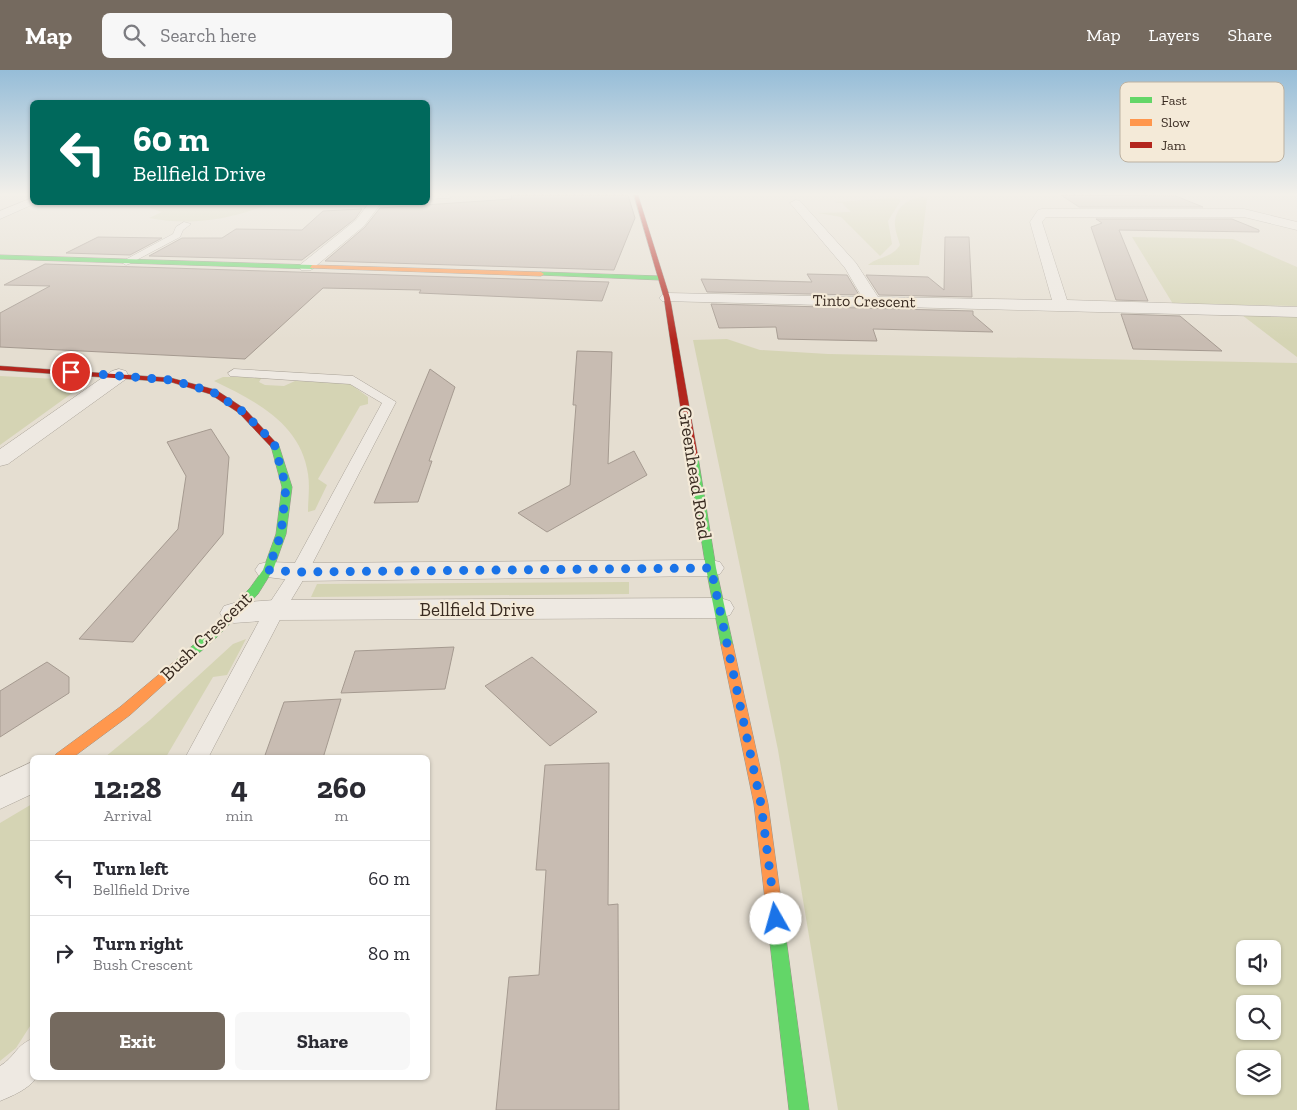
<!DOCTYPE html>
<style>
body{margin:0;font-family:"Zilla Slab",serif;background:#f7f7f7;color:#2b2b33;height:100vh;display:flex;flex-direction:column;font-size:19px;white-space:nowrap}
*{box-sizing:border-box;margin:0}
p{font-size:16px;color:#7c7c81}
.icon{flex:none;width:28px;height:28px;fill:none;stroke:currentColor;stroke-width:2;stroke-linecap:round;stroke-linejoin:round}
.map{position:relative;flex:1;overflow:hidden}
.drawer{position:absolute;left:30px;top:685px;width:400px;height:325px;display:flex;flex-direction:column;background:#fff;border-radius:8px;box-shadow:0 1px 4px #0004}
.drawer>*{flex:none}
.guide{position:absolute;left:30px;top:30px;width:400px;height:105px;border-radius:8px;box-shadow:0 1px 4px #0004;background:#00695c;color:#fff;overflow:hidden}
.buttons{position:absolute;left:1236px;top:870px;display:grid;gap:10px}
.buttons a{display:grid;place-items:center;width:45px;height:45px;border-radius:8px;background:#fff;box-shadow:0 1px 4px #0004;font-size:25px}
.pin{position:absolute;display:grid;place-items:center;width:42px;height:42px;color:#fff;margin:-21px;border:2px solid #fff;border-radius:50%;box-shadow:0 1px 5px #0007}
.me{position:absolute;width:55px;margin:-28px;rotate:353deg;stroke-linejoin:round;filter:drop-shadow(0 0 4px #0008)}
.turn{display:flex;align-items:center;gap:18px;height:105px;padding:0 20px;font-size:22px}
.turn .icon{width:65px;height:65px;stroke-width:2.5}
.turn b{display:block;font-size:35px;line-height:42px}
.eta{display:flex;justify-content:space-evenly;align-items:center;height:85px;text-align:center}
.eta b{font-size:30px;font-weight:700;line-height:35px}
.primary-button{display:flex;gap:10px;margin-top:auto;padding:10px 20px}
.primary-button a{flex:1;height:58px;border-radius:8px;background:#756a5f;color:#fff;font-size:20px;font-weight:700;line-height:58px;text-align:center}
.primary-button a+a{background:#f7f7f7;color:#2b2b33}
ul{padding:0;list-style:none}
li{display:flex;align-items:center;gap:15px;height:75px;padding:0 20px;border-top:1px solid #e1e1e2}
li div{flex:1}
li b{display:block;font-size:19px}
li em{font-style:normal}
header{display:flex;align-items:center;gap:30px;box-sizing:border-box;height:70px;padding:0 25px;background:#756a5f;color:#fff}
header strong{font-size:24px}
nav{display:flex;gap:28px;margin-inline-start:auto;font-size:18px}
.search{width:350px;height:45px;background:#f7f7f7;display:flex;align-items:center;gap:12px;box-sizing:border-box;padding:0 18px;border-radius:8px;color:#7c7c81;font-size:19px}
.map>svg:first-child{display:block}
.green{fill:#d5d4b4;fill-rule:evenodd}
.building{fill:#c8bcb2;stroke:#a59a90}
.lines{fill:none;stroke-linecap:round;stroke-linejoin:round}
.lane-casing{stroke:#aaa399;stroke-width:1}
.street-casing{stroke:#aaa399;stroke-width:1}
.fast-casing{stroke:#9a9389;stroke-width:1}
.slow-casing{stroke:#9a9389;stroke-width:1}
.jam-casing{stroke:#9a9389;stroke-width:1}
.lane{fill:#eee9e2;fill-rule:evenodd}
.street{fill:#eee9e2;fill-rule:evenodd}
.fast{fill:#63d668;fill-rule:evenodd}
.slow{fill:#ff974d;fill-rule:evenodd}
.jam{fill:#b3261e;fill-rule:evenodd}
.route{stroke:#1a73e8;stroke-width:9;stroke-dasharray:0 16.2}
.labels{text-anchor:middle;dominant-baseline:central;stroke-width:4.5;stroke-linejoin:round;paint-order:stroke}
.far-street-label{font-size:16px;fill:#392b21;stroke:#f4ead8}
.street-label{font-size:19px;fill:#392b21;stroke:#f4ead8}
.key{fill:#f4ead8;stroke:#bcb1a1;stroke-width:1}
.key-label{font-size:14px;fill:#392b21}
</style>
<header>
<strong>Map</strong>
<div class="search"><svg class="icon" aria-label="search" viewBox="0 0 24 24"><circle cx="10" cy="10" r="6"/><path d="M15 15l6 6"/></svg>Search here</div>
<nav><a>Map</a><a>Layers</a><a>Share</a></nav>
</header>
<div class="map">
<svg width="1297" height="1040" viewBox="0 0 1297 1040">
<rect width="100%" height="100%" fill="#e5ded1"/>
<!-- green -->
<path class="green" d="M923,127L927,128L919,195H868C877,187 892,188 900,175C898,168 894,158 895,151C897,136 909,128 923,127Z
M895,128L901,130L888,151L892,174L880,186L841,147L818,143L851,142L842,133L834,132Z
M156,133H271C231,150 192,156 149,148L162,142L150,138V136Z
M1132,167L1233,169L1297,197V236L1173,234Z
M1242,245L1297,247V287Z
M727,269L760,280L828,284L1297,293V1040H838L778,680L693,270ZM1245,879H1272V906H1245ZM1245,934H1272V961H1245ZM1245,989H1272V1016H1245Z
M0,306L75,310L82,316L0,375Z
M223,307H262L259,312L265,315L284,316L295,311L349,313L368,327V334L360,336L318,409L327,415L315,440L308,442C308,430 310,416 308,404C301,354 256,331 214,311Z
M629,512V524L311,527L317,514Z
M246,569L227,605L213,607L166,687H105L150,650L233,574Z
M32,734V953L16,978L0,991V753Z"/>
<!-- building -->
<path class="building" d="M511,125H628L635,148L614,200L325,191L365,157L380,138L512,129Z
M1061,125L1176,126L1203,137H1079Z
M362,139L355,149L302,190L149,186L182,168H222L236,159L302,160L323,141Z
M1096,149H1232L1259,160V162L1119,160L1148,231L1116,230L1091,157L1102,153Z
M98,167L162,168L130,185L66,183Z
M945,167H969L972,227L879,225L866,205L928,207L944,220Z
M45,194L609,212L602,231L419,223L421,220L323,218L245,289L0,277V243L50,216L4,215Z
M807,204L847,205L859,225L707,222L701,209L812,212Z
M711,234L973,241V245L993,262L873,259L877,271L778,269L776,257L719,258Z
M1121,244L1180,246L1222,281L1133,279Z
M577,281L612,282L608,394L634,381L647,405L547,462L518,443L570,415L576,335H573Z
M430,299L455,317L429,391H432L418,432L374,433Z
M211,359L229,387L223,464L133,572L79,569L178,459L186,406L167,372Z
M454,577L445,619L341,623L355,581Z
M532,587L597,642L550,676L485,616Z
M47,592L69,607V623L0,667V621Z
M341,629L323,688H264L284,632Z
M609,693L608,835L618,834L619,1040H496L509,907L539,905L546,800H536L545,695Z"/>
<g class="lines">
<!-- lane casing -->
<g class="lane-casing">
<path id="lane" d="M184,152L191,154L183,160L180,167L129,194L126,195L121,192L173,164L176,157Z
M234,299L353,306L396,332L308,502L285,540L208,688H185L265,540L290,502L382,333L350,314L230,306L228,303Z
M32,969V1008H36C29,1019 12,1026 0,1031V996C16,986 15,976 32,969Z"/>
</g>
<!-- street casing -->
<g class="street-casing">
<path id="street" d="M428,125H455L449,128L428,129Z
M32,128V132L36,133L0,149V141Z
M796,130L800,131L856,193L878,227L1052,230L1030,152L1038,140L1042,139H1244L1297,152V160L1244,147H1046L1042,152L1067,230L1297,237V247L662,231L659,228L662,225L667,223L862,227L845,198L790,133Z
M370,132H382L364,156L311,200H301L299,197L301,194L356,150Z
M119,299L126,301L128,305L126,309L8,394L0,396V379L112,301Z
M711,490L720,492L724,498L720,504L711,506L299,511L259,506L255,500L259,494L268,492L299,493Z
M720,528L730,531L734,538L730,545L720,548L275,550L234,553L224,550L220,543L224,536L234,533L275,530Z
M32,692V724L0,739V707Z"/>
</g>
<!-- fast casing -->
<g class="fast-casing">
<path id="fast" d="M0,185L312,195L315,197L312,199L0,189Z
M541,202L660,206L663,208L660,210L539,205V203Z
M275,373L279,376L292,417L286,464L273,500L258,524L216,568L183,597H175L173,594L175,591L208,562L250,518L263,500L276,464L282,417L271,376Z
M693,384L698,387L716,498L733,575L731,578H723L721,575L706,498L688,387Z
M774,830L780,832L782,838L809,1040H789L766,838L768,832Z"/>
</g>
<!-- slow casing -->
<g class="slow-casing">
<path id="slow" d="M312,195L541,202L544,204L541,206L310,198Z
M727,571L731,572L733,575L768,734L782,838L780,844L774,846L768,844L766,838L754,734L721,575L723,572Z
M179,589L183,591L185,594L183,597L130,645L72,688H54L56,684L120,637L175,591Z"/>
</g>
<!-- jam casing -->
<g class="jam-casing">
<path id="jam" d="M634,125H638L670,228L698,387L693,390L688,387L664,228Z
M0,296L171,308L216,320L245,339L279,376L275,379L272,378L239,343L210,324L171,312L0,300Z"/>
</g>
<!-- lane -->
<use href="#lane" class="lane"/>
<!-- street -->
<use href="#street" class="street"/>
<!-- fast -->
<use href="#fast" class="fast"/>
<!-- slow -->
<use href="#slow" class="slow"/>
<!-- jam -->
<use href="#jam" class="jam"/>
</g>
<!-- sky -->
<linearGradient id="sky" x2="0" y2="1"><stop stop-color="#96bdd8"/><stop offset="0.46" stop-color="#f3f0ea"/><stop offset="1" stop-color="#f3f0ea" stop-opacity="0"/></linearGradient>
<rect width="1297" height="270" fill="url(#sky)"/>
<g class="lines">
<!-- route -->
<path class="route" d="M71,302L171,310L213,322L242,341L274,373L286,417L281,464L268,500L299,502L711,498L761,734L776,849"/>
</g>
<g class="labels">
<!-- far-street labels -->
<g class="far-street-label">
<text transform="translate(864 231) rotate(1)">Tinto Crescent</text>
</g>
<!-- street labels -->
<g class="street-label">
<text transform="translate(695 403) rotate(81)">Greenhead Road</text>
<text x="477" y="539">Bellfield Drive</text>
<text transform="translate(206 566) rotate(-44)">Bush Crescent</text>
</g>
</g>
<!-- legend -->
<rect x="1120" y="12" width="164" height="80" rx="8" class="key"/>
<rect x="1130" y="27" width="22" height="6" fill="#63d668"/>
<rect x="1130" y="49" width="22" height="7" fill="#ff974d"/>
<rect x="1130" y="72" width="22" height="6" fill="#b3261e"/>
<g class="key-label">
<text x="1161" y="35">Fast</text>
<text x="1161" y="57">Slow</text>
<text x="1161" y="80">Jam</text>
</g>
</svg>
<div class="buttons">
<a><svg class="icon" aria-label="sound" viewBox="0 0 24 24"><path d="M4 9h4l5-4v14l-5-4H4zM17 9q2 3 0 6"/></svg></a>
<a><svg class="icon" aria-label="search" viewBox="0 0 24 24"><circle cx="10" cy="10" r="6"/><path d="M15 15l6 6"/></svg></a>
<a><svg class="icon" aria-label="layers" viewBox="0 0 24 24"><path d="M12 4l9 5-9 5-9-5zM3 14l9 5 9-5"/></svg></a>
</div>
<div class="pin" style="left:71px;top:302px;background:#d93025"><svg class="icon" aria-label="arrive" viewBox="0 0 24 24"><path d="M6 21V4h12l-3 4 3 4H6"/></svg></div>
<svg class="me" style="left:776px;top:849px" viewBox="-20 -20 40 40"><circle r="19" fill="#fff"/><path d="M0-13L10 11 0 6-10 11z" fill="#1a73e8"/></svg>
<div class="guide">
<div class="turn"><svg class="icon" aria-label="left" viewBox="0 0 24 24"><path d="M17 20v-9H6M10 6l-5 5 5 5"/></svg><div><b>60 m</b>Bellfield Drive</div></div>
</div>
<section class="drawer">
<div class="eta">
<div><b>12:28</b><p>Arrival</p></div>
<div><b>4</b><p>min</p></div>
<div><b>260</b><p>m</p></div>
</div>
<ul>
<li><svg class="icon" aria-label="left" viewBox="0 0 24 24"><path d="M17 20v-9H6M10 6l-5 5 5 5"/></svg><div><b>Turn left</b><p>Bellfield Drive</p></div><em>60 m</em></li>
<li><svg class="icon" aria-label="right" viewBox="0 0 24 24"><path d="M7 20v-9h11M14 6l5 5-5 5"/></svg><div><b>Turn right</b><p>Bush Crescent</p></div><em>80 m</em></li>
</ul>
<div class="primary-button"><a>Exit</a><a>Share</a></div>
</section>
</div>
